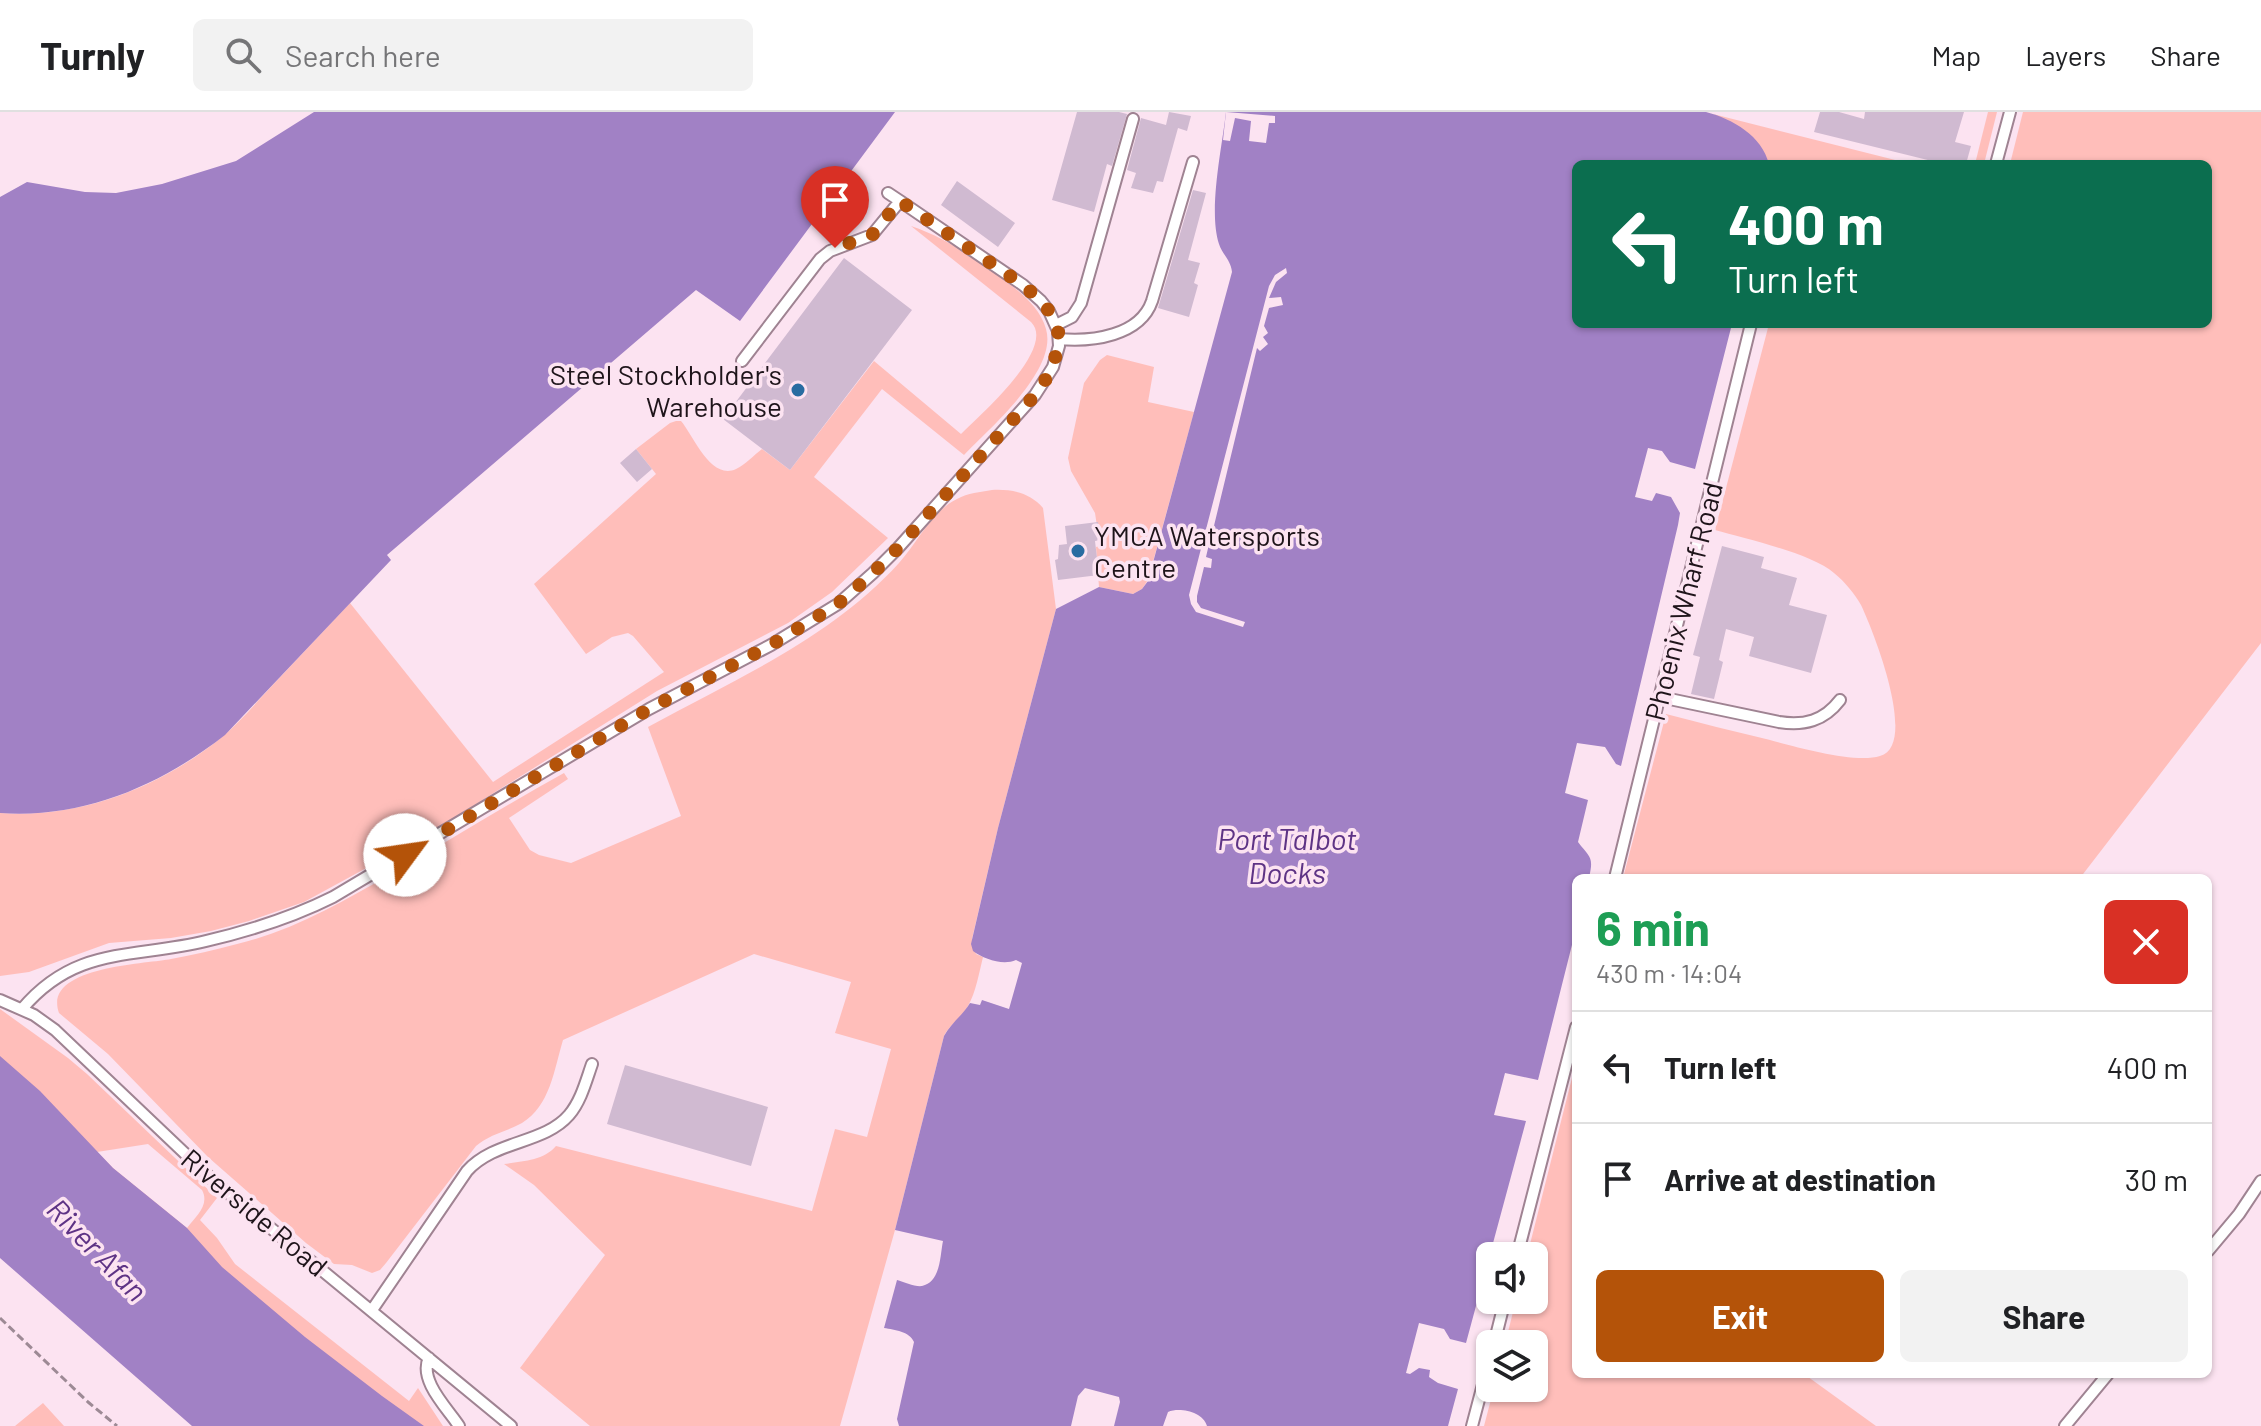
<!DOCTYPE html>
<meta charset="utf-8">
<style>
body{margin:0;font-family:Barlow,sans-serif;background:#f2f2f2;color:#202124;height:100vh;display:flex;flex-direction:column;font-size:30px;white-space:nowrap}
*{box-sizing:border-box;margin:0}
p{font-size:26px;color:#757577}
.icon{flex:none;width:44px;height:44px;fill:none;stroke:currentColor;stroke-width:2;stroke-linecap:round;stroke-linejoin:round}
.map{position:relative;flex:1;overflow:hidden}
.side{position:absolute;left:1572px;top:762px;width:640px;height:504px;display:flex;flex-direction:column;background:#fff;border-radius:12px;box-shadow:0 2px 6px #0004}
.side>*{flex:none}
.banner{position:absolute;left:1572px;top:48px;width:640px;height:168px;border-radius:12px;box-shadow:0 2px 6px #0004;background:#0b6e4f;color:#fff;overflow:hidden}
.fabs{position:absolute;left:1476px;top:1130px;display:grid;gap:16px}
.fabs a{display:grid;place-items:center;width:72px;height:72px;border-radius:12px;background:#fff;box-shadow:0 2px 6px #0004;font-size:40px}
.pin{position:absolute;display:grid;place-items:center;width:68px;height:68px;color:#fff;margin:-82px -34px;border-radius:50% 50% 50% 0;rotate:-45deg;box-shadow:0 0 8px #0007}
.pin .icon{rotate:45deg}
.me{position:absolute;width:88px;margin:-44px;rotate:59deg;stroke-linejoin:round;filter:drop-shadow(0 0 6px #0008)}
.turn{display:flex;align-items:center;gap:28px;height:168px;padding:0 24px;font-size:36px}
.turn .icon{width:104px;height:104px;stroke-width:2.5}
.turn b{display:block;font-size:56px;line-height:68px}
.round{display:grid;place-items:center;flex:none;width:84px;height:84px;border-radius:12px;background:#f2f2f2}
.headline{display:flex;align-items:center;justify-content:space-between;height:136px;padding:0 24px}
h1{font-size:48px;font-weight:700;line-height:60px;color:#1e9e55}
.cta{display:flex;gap:16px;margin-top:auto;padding:16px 24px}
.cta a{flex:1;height:92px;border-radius:12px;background:#b45309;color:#fff;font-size:32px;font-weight:700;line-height:92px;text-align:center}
.cta a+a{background:#f2f2f2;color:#202124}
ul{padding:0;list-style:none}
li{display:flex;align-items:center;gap:24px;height:112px;padding:0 24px;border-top:2px solid #e0e0e0}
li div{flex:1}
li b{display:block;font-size:30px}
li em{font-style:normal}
header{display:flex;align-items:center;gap:48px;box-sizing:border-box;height:112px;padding:0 40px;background:#fff;border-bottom:2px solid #e0e0e0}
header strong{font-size:38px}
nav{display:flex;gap:44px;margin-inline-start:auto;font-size:28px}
.search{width:560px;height:72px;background:#f2f2f2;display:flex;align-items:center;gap:20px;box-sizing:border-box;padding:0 28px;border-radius:12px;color:#757577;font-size:30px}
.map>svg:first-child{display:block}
.green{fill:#ffbeba;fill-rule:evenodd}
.water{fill:#a181c5}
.pier{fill:#fce3f1}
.building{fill:#d0bad1}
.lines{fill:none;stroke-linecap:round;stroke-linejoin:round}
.service-casing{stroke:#9f8392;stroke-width:14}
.path{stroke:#9d8a95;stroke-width:3;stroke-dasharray:8 4;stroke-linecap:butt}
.service{stroke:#fff;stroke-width:10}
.route{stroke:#b45309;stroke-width:14;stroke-dasharray:0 25.2}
.poi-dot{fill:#296ca1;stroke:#fce3f1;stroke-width:3}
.labels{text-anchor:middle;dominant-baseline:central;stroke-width:7;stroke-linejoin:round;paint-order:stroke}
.poi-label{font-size:28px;fill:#1e141a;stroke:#fce3f1;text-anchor:end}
.street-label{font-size:28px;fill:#1e141a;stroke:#fce3f1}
.water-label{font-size:30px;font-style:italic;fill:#5e3385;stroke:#fce3f1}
</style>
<header>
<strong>Turnly</strong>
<div class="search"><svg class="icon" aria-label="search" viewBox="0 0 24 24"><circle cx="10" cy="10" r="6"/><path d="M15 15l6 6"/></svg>Search here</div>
<nav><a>Map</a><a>Layers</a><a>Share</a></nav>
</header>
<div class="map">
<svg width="2261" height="1314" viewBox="0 0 2261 1314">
<rect width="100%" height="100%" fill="#fce3f1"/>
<!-- green -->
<path class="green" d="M1988,0H1997L1984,52H1975Z
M2023,0H2261V531L2080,766H1623L1666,602C1700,611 1733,619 1766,627C1793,634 1854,652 1880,644C1919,633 1873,518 1861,493C1854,481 1845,470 1834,461C1811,441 1746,427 1715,418L1769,212H2208V52H2010Z
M1713,2L1911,52H1769C1758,23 1739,14 1713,2Z
M911,114C944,125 973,145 1002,166C1019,179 1040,195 1046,217C1058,258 990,316 964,343L882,277L814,365L888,426L832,480L788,511L657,579L425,724L304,790L249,809L211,819L171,826L109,831L29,860L0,864V701C80,707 161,675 222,625C239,611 254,593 269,577C296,548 323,520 350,491L493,670L664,560L633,524L628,521L612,525L586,542L534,472L656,362L636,337L670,311L676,309H681C693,323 711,369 736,357C745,353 754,343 762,337L790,358L874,249L961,322C980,303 1057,236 1031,210Z
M1107,243L1154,255L1148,290L1194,300L1148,468L1142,477L1133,482L1099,475L1096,435L1100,434L1095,401L1071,359L1068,346L1084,271L1100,248Z
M992,378C1012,377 1030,381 1043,396L1056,497L998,716L972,827L976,842L983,845C979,861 976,880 968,894C962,906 950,912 944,924L895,1118L840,1314H590L520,1256L605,1143L534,1073L504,1052C523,1049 543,1049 556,1034L812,1099L835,1017L867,1025L891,937L835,921L851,870L754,842L563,928C554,958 550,994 522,1011C506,1020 490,1022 476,1034L386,1151L380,1158L372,1161L352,1153L334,1152L306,1131L208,1045L108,942L59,901C42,854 147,852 171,847C193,843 215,838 237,832C292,819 342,790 391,762C449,729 506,693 564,661L568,667L509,706L530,738L539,743L571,751L681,704L648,615C736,567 831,526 899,451C917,431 932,399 957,387C968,381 980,380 992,378Z
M0,897L68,946L87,962L217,1086L200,1108L217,1126L235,1152L409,1289L418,1276L443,1314H338L0,969ZM148,1032L202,1078C210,1093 196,1104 187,1116L113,1056L97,1040Z
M1576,950V1262H1804L1876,1314H1484L1494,1276H1534V1232H1505L1516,1188H1534V1144H1527Z
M43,1291L64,1314H15Z"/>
<!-- water -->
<path class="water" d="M314,0H895L740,209L696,178L387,443L391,448L225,623C161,673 84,707 0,701V85L27,70L85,80L116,81L162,72L236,49Z
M1226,0H1706C1733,7 1762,24 1769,52H1576V212H1732L1695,357L1670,350L1662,339L1648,336L1635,385L1652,389L1656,381L1671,385L1680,401L1678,413L1621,654L1616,652L1605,635L1577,631L1565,681L1588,688L1578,730C1590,746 1594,744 1589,766H1576V817L1538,968L1505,961L1494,1003L1526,1009L1466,1231L1450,1227L1444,1217L1419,1211L1406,1261L1410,1262L1419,1256L1430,1258L1429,1265L1438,1271L1458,1277L1448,1314H1207C1203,1300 1180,1295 1168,1300L1163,1314H1114L1120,1290L1119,1285L1085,1276L1078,1284L1071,1314H899L897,1307L914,1230C909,1219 895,1218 884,1216L897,1168C904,1170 915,1175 922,1174C941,1170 940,1143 943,1129L895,1118L944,924C951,911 963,903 970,891L980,893L982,888L1009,897L1022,851L1016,848C1003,854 984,847 973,839L971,832L998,716L1056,497L1099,475L1133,482L1142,477L1148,469L1232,160C1231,148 1222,142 1219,132C1208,98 1222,36 1226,0Z
M0,944L40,979L113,1056L187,1116L222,1155L305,1225L382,1284L424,1314H192L0,1146Z"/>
<!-- pier -->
<path class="pier" d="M1226,0L1275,4V11H1269L1266,31L1249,29L1251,9L1235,6L1230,29L1223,28Z
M1286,156L1287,161L1276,170L1269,186L1281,185L1283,193L1269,196L1264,214L1268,221L1263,225L1268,232L1260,239L1257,236L1212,422L1215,421L1217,429L1209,432L1206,445L1212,447L1211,456L1204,455L1197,484V490L1201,496L1245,510L1243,515L1196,500L1191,492L1189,483L1269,174L1275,163Z"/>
<!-- building -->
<path class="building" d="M1077,0H1119L1127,2L1112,54L1107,52L1094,100L1052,88Z
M1169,0L1191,4L1187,19L1178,16L1163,70L1157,69L1153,81L1131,76L1136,61L1127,58L1141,6L1166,13Z
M1820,0H1839L1864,7L1865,0H1964L1955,30L1971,34L1966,52H1944L1814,20Z
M957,69L1015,111L998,135L941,93Z
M1193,78L1206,81L1188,148L1200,151L1194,171L1198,173L1189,205L1158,196Z
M844,146L912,198L790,358L723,307Z
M636,337L652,357L637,370L620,351Z
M1098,410L1100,428L1095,429L1099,463L1058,468L1055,448L1058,447L1059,433L1067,432L1065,414Z
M1722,434L1764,445L1761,456L1797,466L1789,493L1827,503L1811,561L1749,544L1754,525L1726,517L1719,548L1723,550L1714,587L1691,582L1700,545L1693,543Z
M625,953L768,995L751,1054L607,1012Z"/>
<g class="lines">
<!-- service casing -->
<g class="service-casing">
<path id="service" d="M1996,52L2010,0
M888,81L900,89
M1056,213L1072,205L1081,191L1133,7
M1059,227C1092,230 1140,224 1152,189L1193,50
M1660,585L1779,610C1804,614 1824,609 1840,588
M1615,766L1751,212
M0,888L34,903L55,918L216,1071L511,1314
M22,897C76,833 133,847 206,829C249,819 293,805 333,785L649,597L771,533L838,492L873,461L898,436L1035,283L1053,255L1059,234L1058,219L1049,199L1041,189L1023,173L900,89L872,123L830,139L820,147L742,249
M2208,1139L2239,1102L2261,1069
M1517,1144L1576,915
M372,1198L467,1059C495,1028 544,1032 569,1003C581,989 586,969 592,952
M1494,1232L1505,1188
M429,1246C418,1268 448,1297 459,1314
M1472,1314L1490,1246
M2065,1314L2108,1262"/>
</g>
<!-- path -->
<path class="path" d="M0,1206L88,1290L117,1314"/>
<!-- service -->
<use href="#service" class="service"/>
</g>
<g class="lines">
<!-- route -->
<path class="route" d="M405,743L649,597L771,533L838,492L873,461L898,436L1035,283L1050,261L1059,234L1058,219L1049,199L1041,189L1023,173L900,89L872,123L835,136"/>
</g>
<!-- markers -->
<g class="poi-dot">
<circle cx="798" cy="278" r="8"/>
<circle cx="1078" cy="439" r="8"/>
</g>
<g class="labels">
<!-- poi labels -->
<g class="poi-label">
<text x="782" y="262">Steel Stockholder's<tspan x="782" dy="32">Warehouse</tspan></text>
<text x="1094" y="423" text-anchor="start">YMCA Watersports<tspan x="1094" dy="32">Centre</tspan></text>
</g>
<!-- street labels -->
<g class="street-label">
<text transform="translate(1683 489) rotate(-76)">Phoenix Wharf Road</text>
<text transform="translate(255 1100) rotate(40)">Riverside Road</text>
</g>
<!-- water labels -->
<g class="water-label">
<text x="1287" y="726">Port Talbot<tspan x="1287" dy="34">Docks</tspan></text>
<text transform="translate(98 1137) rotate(46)">River Afan</text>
</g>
</g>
</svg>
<div class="fabs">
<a><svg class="icon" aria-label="sound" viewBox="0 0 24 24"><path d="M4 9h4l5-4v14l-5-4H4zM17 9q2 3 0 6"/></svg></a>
<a><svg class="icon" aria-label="layers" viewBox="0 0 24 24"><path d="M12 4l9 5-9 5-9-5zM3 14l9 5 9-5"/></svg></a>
</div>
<div class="pin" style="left:835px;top:136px;background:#d93025"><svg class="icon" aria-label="arrive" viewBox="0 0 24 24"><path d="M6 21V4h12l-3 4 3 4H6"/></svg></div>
<svg class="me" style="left:405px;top:743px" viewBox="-20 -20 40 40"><circle r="19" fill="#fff"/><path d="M0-13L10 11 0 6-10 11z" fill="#b45309"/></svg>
<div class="banner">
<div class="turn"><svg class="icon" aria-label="left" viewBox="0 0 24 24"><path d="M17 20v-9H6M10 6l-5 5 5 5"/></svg><div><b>400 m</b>Turn left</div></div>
</div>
<section class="side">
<div class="headline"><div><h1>6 min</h1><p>430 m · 14:04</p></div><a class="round" style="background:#d93025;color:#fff"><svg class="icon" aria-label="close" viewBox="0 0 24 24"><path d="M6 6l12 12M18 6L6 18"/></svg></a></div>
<ul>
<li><svg class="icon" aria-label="left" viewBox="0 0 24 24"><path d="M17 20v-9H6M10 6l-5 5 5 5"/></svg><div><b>Turn left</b></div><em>400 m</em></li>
<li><svg class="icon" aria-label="arrive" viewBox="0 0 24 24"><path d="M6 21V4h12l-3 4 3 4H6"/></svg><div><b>Arrive at destination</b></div><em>30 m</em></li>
</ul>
<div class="cta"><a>Exit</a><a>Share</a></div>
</section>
</div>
